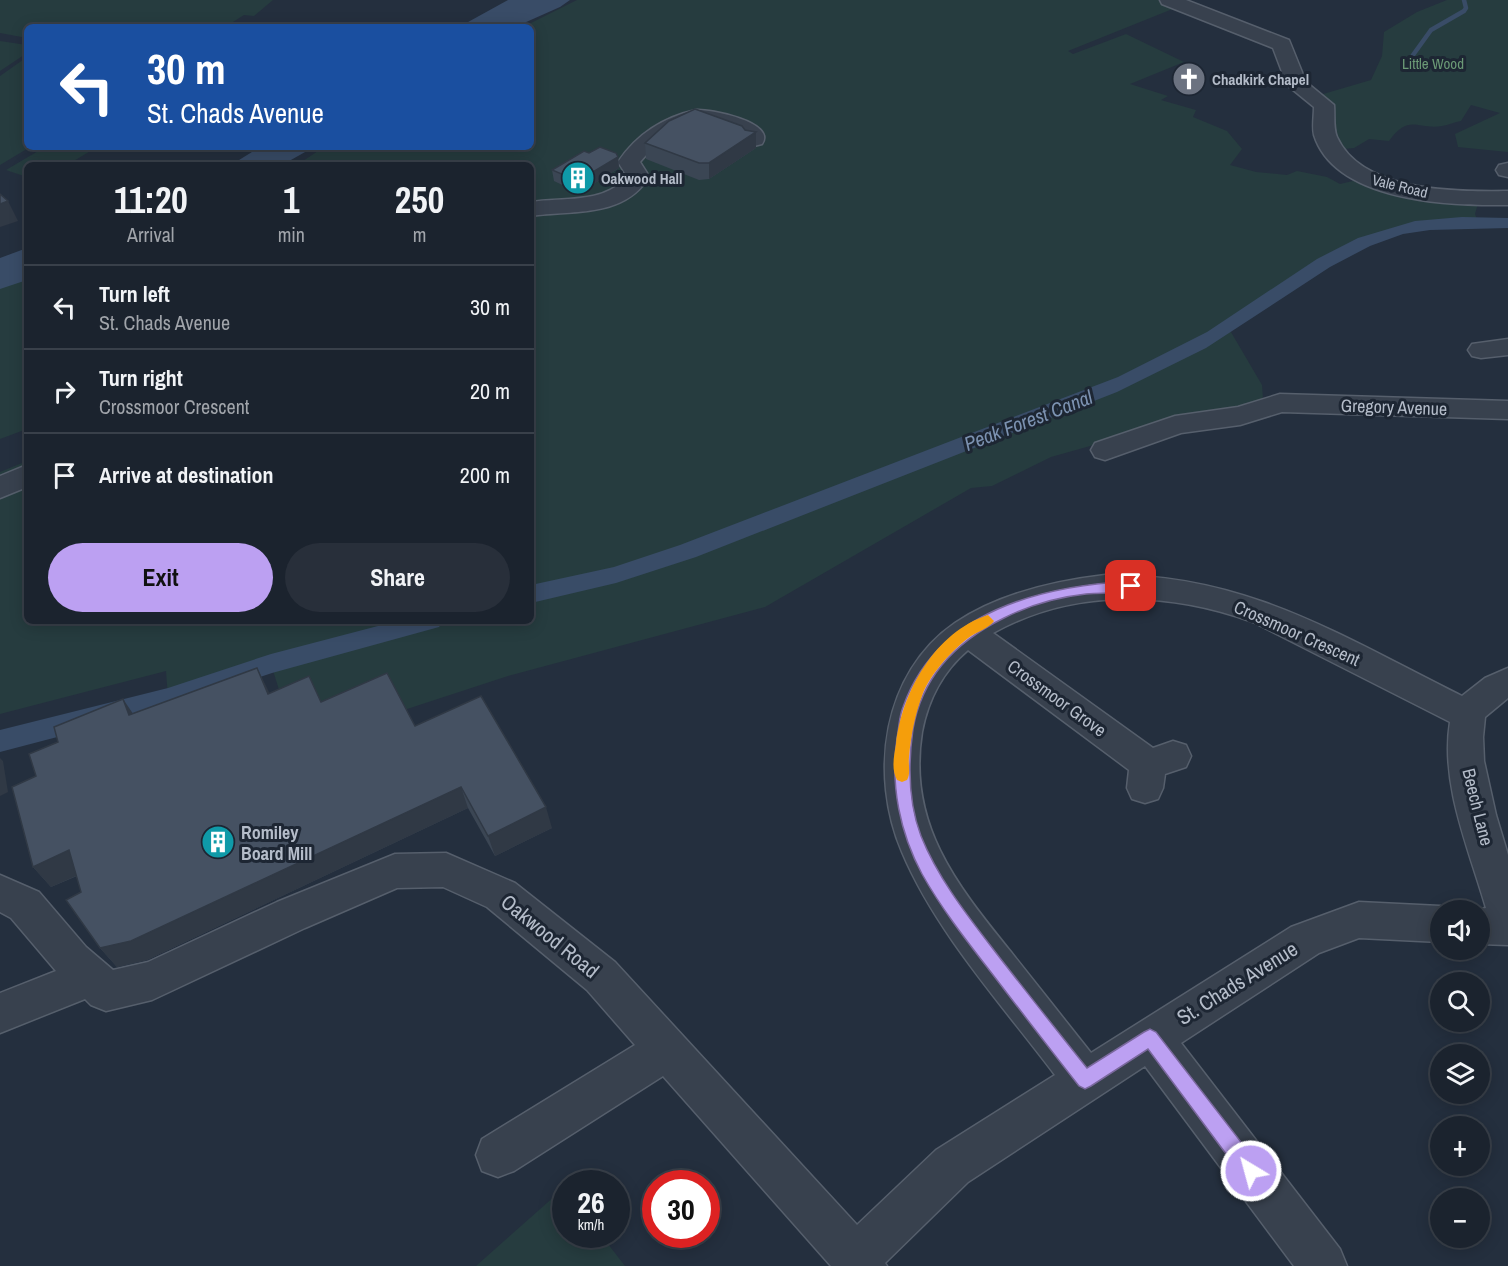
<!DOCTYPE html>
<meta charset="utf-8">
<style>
body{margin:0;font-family:"Archivo Narrow",sans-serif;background:#282f3a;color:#f1f3f6;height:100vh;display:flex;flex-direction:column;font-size:22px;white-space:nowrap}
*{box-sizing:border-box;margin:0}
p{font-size:20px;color:#a0a4aa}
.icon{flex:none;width:33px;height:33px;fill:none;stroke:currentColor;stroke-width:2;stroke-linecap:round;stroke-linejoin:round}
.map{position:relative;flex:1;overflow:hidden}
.panel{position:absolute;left:24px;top:162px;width:510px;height:462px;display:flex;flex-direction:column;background:#1b232e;border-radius:9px;box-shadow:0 3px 15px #0003,0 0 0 2px #39404a}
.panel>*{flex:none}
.banner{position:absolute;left:24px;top:24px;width:510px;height:126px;border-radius:9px;box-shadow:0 3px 15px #0003,0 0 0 2px #39404a;background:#1a4fa0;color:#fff;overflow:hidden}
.controls{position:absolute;left:1430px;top:900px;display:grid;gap:12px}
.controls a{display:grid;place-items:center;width:60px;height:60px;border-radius:50%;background:#1b232e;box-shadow:0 3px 15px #0003,0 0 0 2px #39404a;font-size:30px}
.speed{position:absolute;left:552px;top:1170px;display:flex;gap:12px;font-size:30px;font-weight:700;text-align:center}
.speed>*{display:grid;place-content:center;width:78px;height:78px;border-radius:50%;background:#1b232e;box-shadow:0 3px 15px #0003,0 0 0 2px #39404a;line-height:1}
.speed small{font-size:15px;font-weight:400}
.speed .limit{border:9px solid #d22;background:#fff;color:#111}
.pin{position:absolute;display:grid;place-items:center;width:51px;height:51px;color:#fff;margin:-26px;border-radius:12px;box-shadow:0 3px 9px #0006}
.me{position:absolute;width:66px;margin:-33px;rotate:323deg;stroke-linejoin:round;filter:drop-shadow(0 0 4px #0008)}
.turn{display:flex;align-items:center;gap:21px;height:126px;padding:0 24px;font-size:27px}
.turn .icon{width:78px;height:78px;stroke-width:2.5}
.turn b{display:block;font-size:42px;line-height:51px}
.eta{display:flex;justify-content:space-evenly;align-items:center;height:102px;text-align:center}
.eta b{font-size:36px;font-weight:800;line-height:42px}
.button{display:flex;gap:12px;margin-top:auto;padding:12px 24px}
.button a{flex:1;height:69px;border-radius:36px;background:#bca0f2;color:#111;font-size:24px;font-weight:800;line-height:69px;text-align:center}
.button a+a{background:#282f3a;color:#f1f3f6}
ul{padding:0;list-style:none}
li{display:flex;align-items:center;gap:18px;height:84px;padding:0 24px;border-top:2px solid #39404a}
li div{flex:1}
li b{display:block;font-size:22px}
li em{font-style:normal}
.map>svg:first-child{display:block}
.green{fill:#263c3f}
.water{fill:#394c67}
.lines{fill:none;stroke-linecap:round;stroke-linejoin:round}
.stream{stroke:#394c67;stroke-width:4.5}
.canal{fill:#394c67;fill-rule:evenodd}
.minor-casing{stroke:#565f6c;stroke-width:3}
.minor{fill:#38414e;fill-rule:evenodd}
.wall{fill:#3b4654}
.shaded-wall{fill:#303945}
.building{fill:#455162;stroke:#303945;stroke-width:1.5}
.route{fill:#bca0f2;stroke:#7a689d;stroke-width:1.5}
.slow{fill:#f59e0b}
.labels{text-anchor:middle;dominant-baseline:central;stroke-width:6;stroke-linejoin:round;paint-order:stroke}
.far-park-label{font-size:15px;fill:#6b9a76;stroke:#1d2633}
.far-poi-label{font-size:15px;font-weight:bold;fill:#b4bcc9;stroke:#1d2633;text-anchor:start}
.far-street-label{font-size:15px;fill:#b4bcc9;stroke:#1d2633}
.street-label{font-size:18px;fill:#b4bcc9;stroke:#1d2633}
.poi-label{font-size:18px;font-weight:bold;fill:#b4bcc9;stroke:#1d2633;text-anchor:start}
.water-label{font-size:20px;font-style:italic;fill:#7c92b1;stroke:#1d2633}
.near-street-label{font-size:21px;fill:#b4bcc9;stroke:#1d2633}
</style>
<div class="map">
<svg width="1508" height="1266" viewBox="0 0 1508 1266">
<rect width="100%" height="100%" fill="#242f3e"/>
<!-- green -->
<path class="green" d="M0,0H273L254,16L244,15L225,27H27V38L0,33Z
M577,0H1159L1175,8L1068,51L1073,54L1126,34L1184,62L1130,84L1168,96L1161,100L1196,110L1193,117L1227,131L1242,149L1230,165L1256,172L1287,175L1297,171L1327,177L1340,184L1366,178L1479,200L1475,214L1478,222C1448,224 1415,225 1386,233C1335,248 1272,298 1228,327L1262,385L1263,400L1246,403L1227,416L1204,414L1051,457L992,486L971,488L765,607L508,676L404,710L331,724L280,693L271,664L168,698L166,671L0,714V472L27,461V621H531V165H297L324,147H531V27H523Z
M1447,0H1508V152L1458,147L1455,134L1500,113L1471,105L1461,121C1455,122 1448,125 1442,126C1417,130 1409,113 1389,141L1369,139L1354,148L1332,150L1313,97L1371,80L1382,56L1384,32L1417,12Z
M0,41L27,45V53L0,71Z
M27,57V147H30L0,165V76Z
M45,147H97L67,165H27V177L6,170Z
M27,279V429L0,439V288Z
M565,1187L566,1234L601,1235L625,1266H476Z"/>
<!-- water -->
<path class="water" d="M508,0H570L560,7L515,27H459Z
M260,147H314L282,165H231Z
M27,248V280L0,289V258Z"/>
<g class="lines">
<!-- stream -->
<path class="stream" d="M1413,55L1431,30L1464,11L1466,8L1464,0"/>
<!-- canal -->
<path class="canal" d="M1462,217L1508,218V228L1430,230L1403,234L1370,246L1330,267L1206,348L1117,392L696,557L616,583L531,603V585L614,567L680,545L1118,377L1207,332L1317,259L1358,238L1415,221Z
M397,621H443L439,627L272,673L168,708L0,752V730L168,688L271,654Z"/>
<!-- minor casing -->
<g class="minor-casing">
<path id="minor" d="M1160,0H1186L1289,40L1306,82L1334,105C1335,115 1333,128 1337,137C1362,192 1456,192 1508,191V205C1451,206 1335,202 1314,135C1312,127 1314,116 1314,107L1287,85L1273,48L1162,4Z
M696,110C710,109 777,122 762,144L754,146L746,144L742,136C731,131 719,124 707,122C681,120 655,144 640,162L647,173V180C621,218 571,210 531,216V202C562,197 601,204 625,179V173L618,162C637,134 664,117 696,110Z
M1508,163V177L1499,175L1496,170L1499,165Z
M1508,339V355L1481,358L1472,356L1468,350L1472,344Z
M1280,394L1508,401V419L1282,412L1240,425L1181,433L1105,460L1095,457L1091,450L1095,443L1175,416L1238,407Z
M27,465V487L0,498V476Z
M1105,575C1245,573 1341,636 1462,696L1485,678L1508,668V698L1485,717L1483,737L1484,761L1496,815L1508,855V945L1479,944V910H1472L1486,908C1469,849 1440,784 1450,722L1253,622C1168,591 1073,588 993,633L1153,748L1173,741L1186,745L1191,756L1186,767L1165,774L1163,788L1158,799L1145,803L1132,799L1127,788L1129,770L968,650C943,671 928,700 922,732C907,824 957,885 1011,952C1038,986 1064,1019 1091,1053L1291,927L1359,902L1440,906L1452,910H1440V942L1359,938L1319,953L1181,1043L1340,1249L1347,1266H1294L1145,1066L968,1182L885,1263L887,1266H831L663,1076L514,1171L498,1177L482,1171L476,1155L482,1139L635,1045L587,990L487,907L443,887L397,888L305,928L152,1000L106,1011L91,1005L85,999L0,1033V993L56,971L11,918L0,912V875L39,892L86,947L113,970L148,962L277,902L395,854L446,853L515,883L615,962L857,1225L936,1150L1055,1075C1003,1006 935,931 902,852C869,775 882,673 955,623C998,594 1054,581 1105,575Z"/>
</g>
<!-- minor -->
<use href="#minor" class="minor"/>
</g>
<!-- wall -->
<path class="wall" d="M745,130L756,132V148L709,179L699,180L646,159L645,143Z
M589,153L618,157L619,168L579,193L554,181L552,170Z
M270,693L321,702L415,726L552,828L495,856L468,808L147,960L117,967L100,948L77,876L51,887L33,867L36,776Z"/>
<!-- shaded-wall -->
<path class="shaded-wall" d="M756,132V148L709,179V163Z
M618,157L619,168L579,193L578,181Z
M8,201L18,221L0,227V204Z
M257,668L268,690L279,716L268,694Z
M123,699L138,721L129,715Z
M0,758L3,761L8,792L0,796Z
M461,787L468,808L147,960L117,967L100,948Z
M546,807L552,828L495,856L488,836Z
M69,850L87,871L51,887L33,867Z"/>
<!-- building -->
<path class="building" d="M695,109L742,126L745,130L756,132L709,163H699L645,143L669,121Z
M600,147L616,153L618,157L578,181L552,170L584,151L589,153Z
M0,194L8,201L0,204Z
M257,668L268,694L309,676L321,702L387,673L415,726L481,696L546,807L488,836L461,787L131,941L100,948L66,900L81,892L69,850L33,867L12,787L36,776L29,754L58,742L54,727L123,699L129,715Z"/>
<!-- route -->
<path class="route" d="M1131,581L1137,586L1136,590C1120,595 1102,592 1086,594C1058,597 1028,606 1004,618C957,641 922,676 913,729C908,765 908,802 921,836C939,881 971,920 1000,958C1029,995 1058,1032 1087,1068L1144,1032L1150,1029L1156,1032L1258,1164L1260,1171L1258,1178L1251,1180L1244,1178L1148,1049L1091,1086L1085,1089L1079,1086C1049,1048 1020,1010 990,971C966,940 941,908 922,874C900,833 890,785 897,738C899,728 899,717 903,707C937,611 1041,586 1131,581Z"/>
<!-- slow -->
<path class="slow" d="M988,615L994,621C989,628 979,631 971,636C953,649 932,672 923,693C915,714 911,735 909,757C908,765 911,773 907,780L902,782L897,780C891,769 894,756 896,744C902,692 935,632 988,615Z"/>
<!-- icons -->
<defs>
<g id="church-disc" transform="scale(1.725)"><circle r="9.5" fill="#6b7280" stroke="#1d2633"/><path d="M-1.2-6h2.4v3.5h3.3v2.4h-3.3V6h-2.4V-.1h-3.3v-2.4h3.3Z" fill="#fff"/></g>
<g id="building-disc" transform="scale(1.725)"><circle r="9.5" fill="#0f9aa8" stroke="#1d2633"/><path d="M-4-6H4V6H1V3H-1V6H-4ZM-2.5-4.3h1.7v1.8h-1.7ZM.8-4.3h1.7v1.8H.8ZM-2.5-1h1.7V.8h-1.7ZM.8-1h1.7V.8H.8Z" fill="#fff"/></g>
</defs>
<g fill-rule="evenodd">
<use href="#church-disc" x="1189" y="79"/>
<use href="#building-disc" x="578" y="178"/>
<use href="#building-disc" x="218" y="842"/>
</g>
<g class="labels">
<!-- far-park labels -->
<g class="far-park-label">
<text x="1433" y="63">Little Wood</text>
</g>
<!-- far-poi labels -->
<g class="far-poi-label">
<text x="1212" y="79">Chadkirk Chapel</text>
<text x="601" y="178">Oakwood Hall</text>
</g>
<!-- far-street labels -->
<g class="far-street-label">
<text transform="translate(1400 186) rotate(14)">Vale Road</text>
</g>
<!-- street labels -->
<g class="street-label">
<text transform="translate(1394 407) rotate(2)">Gregory Avenue</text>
<text transform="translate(1297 633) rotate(24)">Crossmoor Crescent</text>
<text transform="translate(1057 698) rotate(36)">Crossmoor Grove</text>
<text transform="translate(1478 807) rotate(76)">Beech Lane</text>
</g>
<!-- poi labels -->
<g class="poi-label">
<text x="241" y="832">Romiley<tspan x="241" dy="21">Board Mill</tspan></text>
</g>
<!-- water labels -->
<g class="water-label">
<text transform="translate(1028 420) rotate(-21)">Peak Forest Canal</text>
</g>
<!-- near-street labels -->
<g class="near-street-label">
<text transform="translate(550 936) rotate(39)">Oakwood Road</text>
<text transform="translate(1237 983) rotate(-32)">St. Chads Avenue</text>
</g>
</g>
</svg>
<div class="controls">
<a><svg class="icon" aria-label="sound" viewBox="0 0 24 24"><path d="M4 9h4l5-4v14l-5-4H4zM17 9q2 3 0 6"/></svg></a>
<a><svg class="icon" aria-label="search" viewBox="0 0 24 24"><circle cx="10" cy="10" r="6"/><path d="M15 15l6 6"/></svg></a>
<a><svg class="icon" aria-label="layers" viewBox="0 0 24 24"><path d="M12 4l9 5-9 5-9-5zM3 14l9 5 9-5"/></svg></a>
<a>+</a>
<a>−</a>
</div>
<div class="speed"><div>26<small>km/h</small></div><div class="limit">30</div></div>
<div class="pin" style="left:1131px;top:586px;background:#d93025"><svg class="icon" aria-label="arrive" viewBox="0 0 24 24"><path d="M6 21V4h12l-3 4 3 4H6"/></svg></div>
<svg class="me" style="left:1251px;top:1171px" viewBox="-20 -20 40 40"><circle r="17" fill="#bca0f2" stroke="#fff" stroke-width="3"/><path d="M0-11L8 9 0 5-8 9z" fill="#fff"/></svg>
<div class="banner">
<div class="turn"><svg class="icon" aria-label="left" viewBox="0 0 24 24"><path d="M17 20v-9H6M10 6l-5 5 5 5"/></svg><div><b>30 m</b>St. Chads Avenue</div></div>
</div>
<section class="panel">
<div class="eta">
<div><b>11:20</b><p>Arrival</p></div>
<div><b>1</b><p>min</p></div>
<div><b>250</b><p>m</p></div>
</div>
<ul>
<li><svg class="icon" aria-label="left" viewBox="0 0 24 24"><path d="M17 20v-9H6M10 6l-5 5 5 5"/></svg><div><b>Turn left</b><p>St. Chads Avenue</p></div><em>30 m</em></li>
<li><svg class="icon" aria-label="right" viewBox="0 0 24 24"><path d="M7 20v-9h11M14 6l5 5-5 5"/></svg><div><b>Turn right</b><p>Crossmoor Crescent</p></div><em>20 m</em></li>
<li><svg class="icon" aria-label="arrive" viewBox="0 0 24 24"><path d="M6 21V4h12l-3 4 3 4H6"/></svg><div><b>Arrive at destination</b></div><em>200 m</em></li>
</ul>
<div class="button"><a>Exit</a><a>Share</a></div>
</section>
</div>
